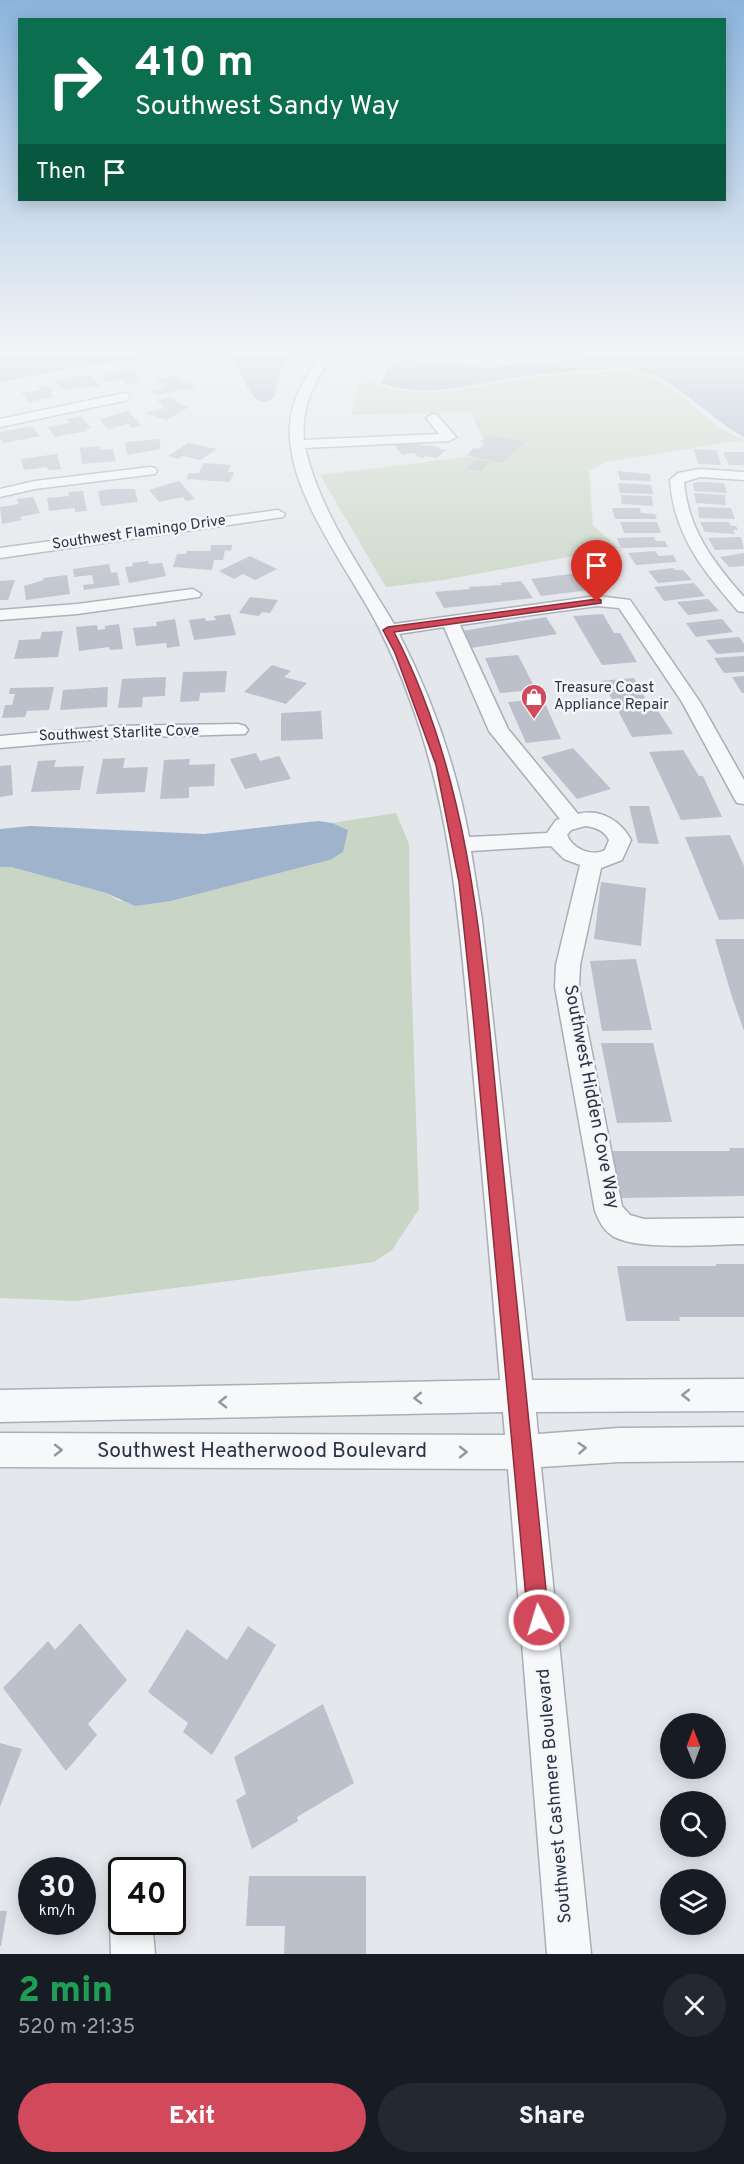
<!DOCTYPE html>
<meta charset="utf-8">
<style>
body{margin:0;font-family:Overpass,sans-serif;background:#242831;color:#f1f3f6;height:100vh;display:flex;flex-direction:column;font-size:22px;white-space:nowrap}
*{box-sizing:border-box;margin:0}
p{font-size:20px;color:#9ea1a6}
.icon{flex:none;width:33px;height:33px;fill:none;stroke:currentColor;stroke-width:2;stroke-linecap:round;stroke-linejoin:round}
.map{position:relative;height:1954px;overflow:hidden}
.panel{display:flex;flex-direction:column;background:#171b24;flex:1}
.panel>*{flex:none}
.top-card{position:absolute;left:18px;top:18px;width:708px;height:183px;border-radius:0px;box-shadow:0 3px 15px #0003;background:#0b6e4f;color:#fff;overflow:hidden}
.needle{width:39px;rotate:359deg}
.controls{position:absolute;left:660px;top:1713px;display:grid;gap:12px}
.controls a{display:grid;place-items:center;width:66px;height:66px;border-radius:50%;background:#171b24;box-shadow:0 3px 15px #0003;font-size:30px}
.speed{position:absolute;left:18px;top:1857px;display:flex;gap:12px;font-size:30px;font-weight:700;text-align:center}
.speed>*{display:grid;place-content:center;width:78px;height:78px;border-radius:50%;background:#171b24;box-shadow:0 3px 15px #0003;line-height:1}
.speed small{font-size:15px;font-weight:400}
.speed .limit{border:3px solid #111;border-radius:9px;background:#fff;color:#111}
.pin{position:absolute;display:grid;place-items:center;width:51px;height:51px;color:#fff;margin:-62px -26px;border-radius:50% 50% 50% 0;rotate:-45deg;box-shadow:0 0 6px #0007}
.pin .icon{rotate:45deg}
.me{position:absolute;width:66px;margin:-33px;rotate:355deg;stroke-linejoin:round;filter:drop-shadow(0 0 4px #0008)}
.turn{display:flex;align-items:center;gap:21px;height:126px;padding:0 18px;font-size:27px}
.turn .icon{width:78px;height:78px;stroke-width:2.5}
.turn b{display:block;font-size:42px;line-height:51px}
.then{display:flex;align-items:center;height:57px;padding:0 18px;background:#0003;gap:12px;font-size:22px}
.round{display:grid;place-items:center;flex:none;width:63px;height:63px;border-radius:32px;background:#242831}
.summary{display:flex;align-items:center;justify-content:space-between;height:102px;padding:0 18px}
h1{font-size:36px;font-weight:800;line-height:45px;color:#1e9e55}
.cta{display:flex;gap:12px;margin-top:auto;padding:12px 18px}
.cta a{flex:1;height:69px;border-radius:36px;background:#d1495b;color:#fff;font-size:24px;font-weight:800;line-height:69px;text-align:center}
.cta a+a{background:#242831;color:#f1f3f6}
.map>svg:first-child{display:block}
.green{fill:#c9d6c5}
.water{fill:#9fb4cc}
.building{fill:#bbc0ca}
.lines{fill:none;stroke-linecap:round;stroke-linejoin:round}
.minor-casing{stroke:#a9aeb7;stroke-width:3}
.minor{fill:#f7f8fa;fill-rule:evenodd}
.oneway{stroke:#9196a0}
.route{fill:#d1495b;stroke:#882f3b;stroke-width:1.5}
.labels{text-anchor:middle;dominant-baseline:central;stroke-width:5;stroke-linejoin:round;paint-order:stroke}
.far-street-label{font-size:15px;fill:#2b3445;stroke:#f4f6f9}
.far-poi-label{font-size:15px;fill:#2b3445;stroke:#f4f6f9;text-anchor:start}
.street-label{font-size:18px;fill:#2b3445;stroke:#f4f6f9}
.near-street-label{font-size:21px;fill:#2b3445;stroke:#f4f6f9}
</style>
<div class="map">
<svg width="744" height="1954" viewBox="0 0 744 1954">
<rect width="100%" height="100%" fill="#e4e7ec"/>
<!-- green -->
<path class="green" d="M611,371C620,371 630,370 639,372C680,384 705,426 744,440L606,462L589,471L593,525L618,548L443,580L386,587L320,475L490,454L471,412L352,415L358,386L375,378L377,379L376,384C421,401 469,388 514,380C546,375 578,373 611,371Z
M396,813L409,844L410,934L419,1209L392,1250L374,1262L75,1301L0,1298V867H11L106,893L119,901H171L330,860L348,830L332,823Z"/>
<!-- water -->
<path class="water" d="M68,354H174L167,357L94,364L0,382V357Z
M230,354H296L281,369L274,398C269,400 265,403 259,401C250,397 236,364 230,354Z
M621,354H720L744,357V437C708,418 680,382 640,370C627,366 609,369 595,370C567,371 540,374 512,378C469,385 424,399 381,383L391,363L398,358L486,368Z
M318,821L332,823L348,830L343,852L330,860L171,901L135,906L106,893L11,867H0V829L30,826L204,834Z"/>
<!-- building -->
<path class="building" d="M469,354H494L496,360H471Z
M136,369L140,382L125,384L124,380L105,382L103,372Z
M90,375L101,386L63,390L55,381Z
M177,376L182,381L188,380L196,388L156,395L152,391L164,388L156,380Z
M48,385L54,392H50L54,397L29,402L21,393L40,390L38,387Z
M173,397L178,403L189,407L167,420L145,413L164,408L157,400Z
M128,411L142,426L131,428L128,424L108,429L99,419Z
M81,416L91,428L85,429L87,431L55,437L47,427L70,423L66,419Z
M31,426L40,436L4,443L0,438V432Z
M488,435L524,442L503,463L466,455L474,448L479,449L485,443L480,442Z
M159,439L161,449L127,455L125,442Z
M418,440L422,445L439,447L437,448L446,450L437,458L425,456L423,458L415,456L417,454L413,453L402,455L393,443Z
M188,443L217,449L200,460L183,456L178,459L168,456Z
M100,446V450L113,449L116,461L82,464L80,448Z
M694,449L717,450L721,465L698,464Z
M723,452H744V465H729Z
M57,454L61,469L48,470L47,467L24,470L21,459Z
M477,460L490,462L480,471L467,468Z
M204,463L231,465L228,472H234L230,482L186,479L189,473H199Z
M618,471L650,474L651,481L620,480Z
M179,481L195,499L186,501L183,497L159,502L149,490Z
M701,482L724,483L727,493L694,491L693,483Z
M618,483L651,485L653,494L620,493Z
M111,489H135L138,502L101,506L98,491Z
M83,491L87,511L75,512V508L49,511L47,498L69,496L68,492Z
M694,493L725,495L726,505L696,503Z
M621,495L652,496L653,506L622,504Z
M33,497L40,513L20,517L22,520L2,524L0,507L19,504L17,499Z
M698,507L731,508L735,519L699,518Z
M612,508H640L641,513L655,514L657,519H615Z
M620,522H657L661,533H624Z
M700,522H729L731,526H736L738,530H733L735,534L705,532Z
M654,537L656,541H665L668,547L621,548L617,538Z
M741,537L744,549L715,550L708,538Z
M211,545H232L231,551L225,550L223,560H214L212,570L173,567L177,554H186L187,551H210Z
M655,551L659,556L673,555L677,562L636,565L628,553Z
M744,553V566L729,567L720,557Z
M250,556L277,569L255,580L243,574L234,579L219,571Z
M148,561L149,564L162,563L166,576L129,583L125,567L133,566L132,563Z
M109,564L111,573L117,572L120,585L84,590L83,585L94,584L92,575L74,577L73,569Z
M673,568L675,570H683L692,580L658,583L648,571Z
M585,572L598,589L541,596L531,579Z
M67,575L70,594L26,600L24,586L44,580L43,578Z
M15,580L8,600H0V581Z
M521,581L533,598L444,608L435,592L470,589L469,587L502,585L500,583Z
M694,583L705,596L664,601L654,587Z
M250,597L278,600L270,613L262,612L259,616L239,613Z
M708,599L719,611L688,615L677,602Z
M230,614L236,635L194,640L189,620L205,618L206,621L216,620L214,616Z
M603,614L614,633H620L637,662L602,665L573,616Z
M546,617L557,634L471,648L462,631Z
M175,619L180,646L167,648L166,643L136,646L133,628L157,626L156,622Z
M722,619L733,632L696,637L686,623Z
M119,624L123,649L110,650L109,647L79,651L76,627L97,625L98,630L105,629V626Z
M63,631L58,657L14,659L19,640L40,639L42,632Z
M739,637L744,644V652L717,654L706,640Z
M518,655L536,690L500,693L485,658Z
M744,656V672L724,673L714,658Z
M272,665L291,671L284,677L307,683L286,704L244,692Z
M227,671L225,692L200,693L199,701L180,702L183,672Z
M744,676V693H742L732,677Z
M166,677L165,696L143,697L142,707L118,708L122,679Z
M634,678L646,700H651L673,734L632,737L608,692H606L600,681Z
M54,687L49,710L27,711L25,717L2,718L5,705H12L15,694H9L10,688Z
M108,687L107,707L60,710L63,690Z
M543,699L561,739L526,743L508,702Z
M321,711L323,739L281,741V713Z
M573,748L611,789L577,799L541,757Z
M683,750L699,776H703L722,817L681,820L649,752Z
M256,753L260,761L279,756L291,779L245,789L230,759Z
M125,758L123,768L148,767L145,792L96,794L103,759Z
M190,759L189,765L215,764L214,786L189,787V798L160,799L164,760Z
M56,760L54,767L84,766L80,790L31,792L38,761Z
M11,765L13,795L0,797V766Z
M629,806H649L659,844L638,843Z
M730,835L744,866V919L719,920L685,837Z
M601,882L646,888L641,946L594,939Z
M715,939H744V1031L732,997Z
M636,959L652,1030L602,1031L590,961Z
M601,1043H653L672,1122L617,1123Z
M729,1148H744V1196L619,1198L611,1151H730Z
M716,1264H744V1317H679L680,1321H626L617,1266H716Z
M80,1623L127,1680L88,1724L97,1735L66,1771L3,1688L48,1641L55,1650Z
M248,1626L276,1645L212,1755L183,1732L188,1723L148,1692L187,1629L227,1660Z
M323,1704L354,1783L297,1817L298,1821L252,1849L236,1800L246,1794L234,1757Z
M0,1743L22,1749L0,1807Z
M249,1876H366V1954H284L285,1926H246Z
M0,1911H7L1,1946H0Z"/>
<g class="lines">
<!-- minor casing -->
<g class="minor-casing">
<path id="minor" d="M322,354H334C315,380 301,406 304,440L439,434L426,418L432,414L437,415L456,437L449,441L305,448C321,513 360,567 394,624L597,596L630,600L700,702L744,780V804L737,803L734,798L682,702L619,608L597,606L460,625L508,729L578,814C600,808 621,821 631,840L622,860L601,868L580,965L579,987L622,1206L630,1215L644,1219L744,1218V1244C715,1244 631,1252 610,1234C603,1229 598,1219 595,1211L555,987L556,965L580,865L564,859L551,846L471,851L482,920L532,1380L744,1379V1411L536,1412L538,1434L619,1428L744,1427V1461L619,1462L541,1467L591,1954H547L508,1469L0,1467V1433L505,1435L503,1412L0,1422V1390L500,1380C491,1269 481,1159 471,1048C460,929 452,812 410,700C401,674 390,650 378,626C349,569 286,492 290,426C291,399 306,375 322,354ZM444,627L489,731L560,819L556,820L547,833L469,837C456,766 432,698 399,634ZM585,826C595,827 604,830 609,840L605,850C591,857 573,849 567,835L571,830Z
M124,393L128,394L130,397L128,400L0,427V419Z
M150,467L155,468L157,471L155,474L35,489L0,497V489L35,481Z
M700,469L744,472V480L700,477L684,482C688,529 713,562 744,597V612L738,611C703,570 674,536 670,480L678,473Z
M278,510L285,514L283,517L0,558V548Z
M193,589L201,594L199,597L77,614L0,620V610L77,604Z
M238,724L245,726L248,730L245,734L111,738L0,748V736L111,726Z
M122,1904V1922H152L155,1954H111L110,1922L116,1907Z"/>
</g>
<!-- minor -->
<use href="#minor" class="minor"/>
</g>
<!-- one-way arrows -->
<defs><path id="oneway-chevron" d="M-2-3.5L2.5 0L-2 3.5" fill="none" stroke-width="1.6" stroke-linecap="round" stroke-linejoin="round" transform="scale(1.5)"/></defs>
<g class="oneway">
<use href="#oneway-chevron" transform="translate(686 1395) rotate(180)"/>
<use href="#oneway-chevron" transform="translate(418 1398) rotate(179)"/>
<use href="#oneway-chevron" transform="translate(223 1402) rotate(179)"/>
<use href="#oneway-chevron" transform="translate(582 1448) rotate(-4)"/>
<use href="#oneway-chevron" transform="translate(58 1450)"/>
<use href="#oneway-chevron" transform="translate(463 1452)"/>
</g>
<!-- sky -->
<linearGradient id="sky" x2="0" y2="1"><stop stop-color="#8bb4dd"/><stop offset="0.56" stop-color="#f3f4f6"/><stop offset="1" stop-color="#f3f4f6" stop-opacity="0"/></linearGradient>
<rect width="744" height="627" fill="url(#sky)"/>
<!-- route -->
<path class="route" d="M597,599L601,600V603L394,632C475,787 483,967 500,1138C516,1298 533,1459 549,1620L546,1627L539,1630L531,1627L528,1620L473,1015L459,882L436,765L395,653L383,630L388,627Z"/>
<!-- icons -->
<defs>
<g id="shop-pin" transform="scale(1.35)"><path d="M0 17L-7.5 6A9.5 9.5 0 1 1 7.5 6Z" fill="#d1495b" stroke="#f4f6f9"/><path d="M-5-2.5h2.3a2.7 3.5 0 0 1 5.4 0H5L5.5 6h-11ZM-1.5-2.5h3a1.5 2.3 0 0 0-3 0Z" fill="#fff"/></g>
</defs>
<g fill-rule="evenodd">
<use href="#shop-pin" x="534" y="697"/>
</g>
<g class="labels">
<!-- far-street labels -->
<g class="far-street-label">
<text transform="translate(139 533) rotate(-8)">Southwest Flamingo Drive</text>
<text transform="translate(119 734) rotate(-2)">Southwest Starlite Cove</text>
</g>
<!-- far-poi labels -->
<g class="far-poi-label">
<text x="554" y="688">Treasure Coast<tspan x="554" dy="17">Appliance Repair</tspan></text>
</g>
<!-- street labels -->
<g class="street-label">
<text transform="translate(591 1097) rotate(79)">Southwest Hidden Cove Way</text>
<text transform="translate(555 1796) rotate(-95)">Southwest Cashmere Boulevard</text>
</g>
<!-- near-street labels -->
<g class="near-street-label">
<text x="262" y="1451">Southwest Heatherwood Boulevard</text>
</g>
</g>
</svg>
<div class="controls">
<a><svg class="needle" viewBox="-14 -14 28 28"><path d="M0-13l5 13h-10z" fill="#e53935"/><path d="M0 13l5-13h-10z" fill="#9ea1a6"/></svg></a>
<a><svg class="icon" aria-label="search" viewBox="0 0 24 24"><circle cx="10" cy="10" r="6"/><path d="M15 15l6 6"/></svg></a>
<a><svg class="icon" aria-label="layers" viewBox="0 0 24 24"><path d="M12 4l9 5-9 5-9-5zM3 14l9 5 9-5"/></svg></a>
</div>
<div class="speed"><div>30<small>km/h</small></div><div class="limit">40</div></div>
<div class="pin" style="left:597px;top:602px;background:#d93025"><svg class="icon" aria-label="arrive" viewBox="0 0 24 24"><path d="M6 21V4h12l-3 4 3 4H6"/></svg></div>
<svg class="me" style="left:539px;top:1620px" viewBox="-20 -20 40 40"><circle r="17" fill="#d1495b" stroke="#fff" stroke-width="3"/><path d="M0-11L8 9 0 5-8 9z" fill="#fff"/></svg>
<div class="top-card">
<div class="turn"><svg class="icon" aria-label="right" viewBox="0 0 24 24"><path d="M7 20v-9h11M14 6l5 5-5 5"/></svg><div><b>410 m</b>Southwest Sandy Way</div></div>
<div class="then">Then<svg class="icon" aria-label="arrive" viewBox="0 0 24 24"><path d="M6 21V4h12l-3 4 3 4H6"/></svg></div>
</div>
</div>
<section class="panel">
<div class="summary"><div><h1>2 min</h1><p>520 m · 21:35</p></div><a class="round"><svg class="icon" aria-label="close" viewBox="0 0 24 24"><path d="M6 6l12 12M18 6L6 18"/></svg></a></div>
<div class="cta"><a>Exit</a><a>Share</a></div>
</section>
